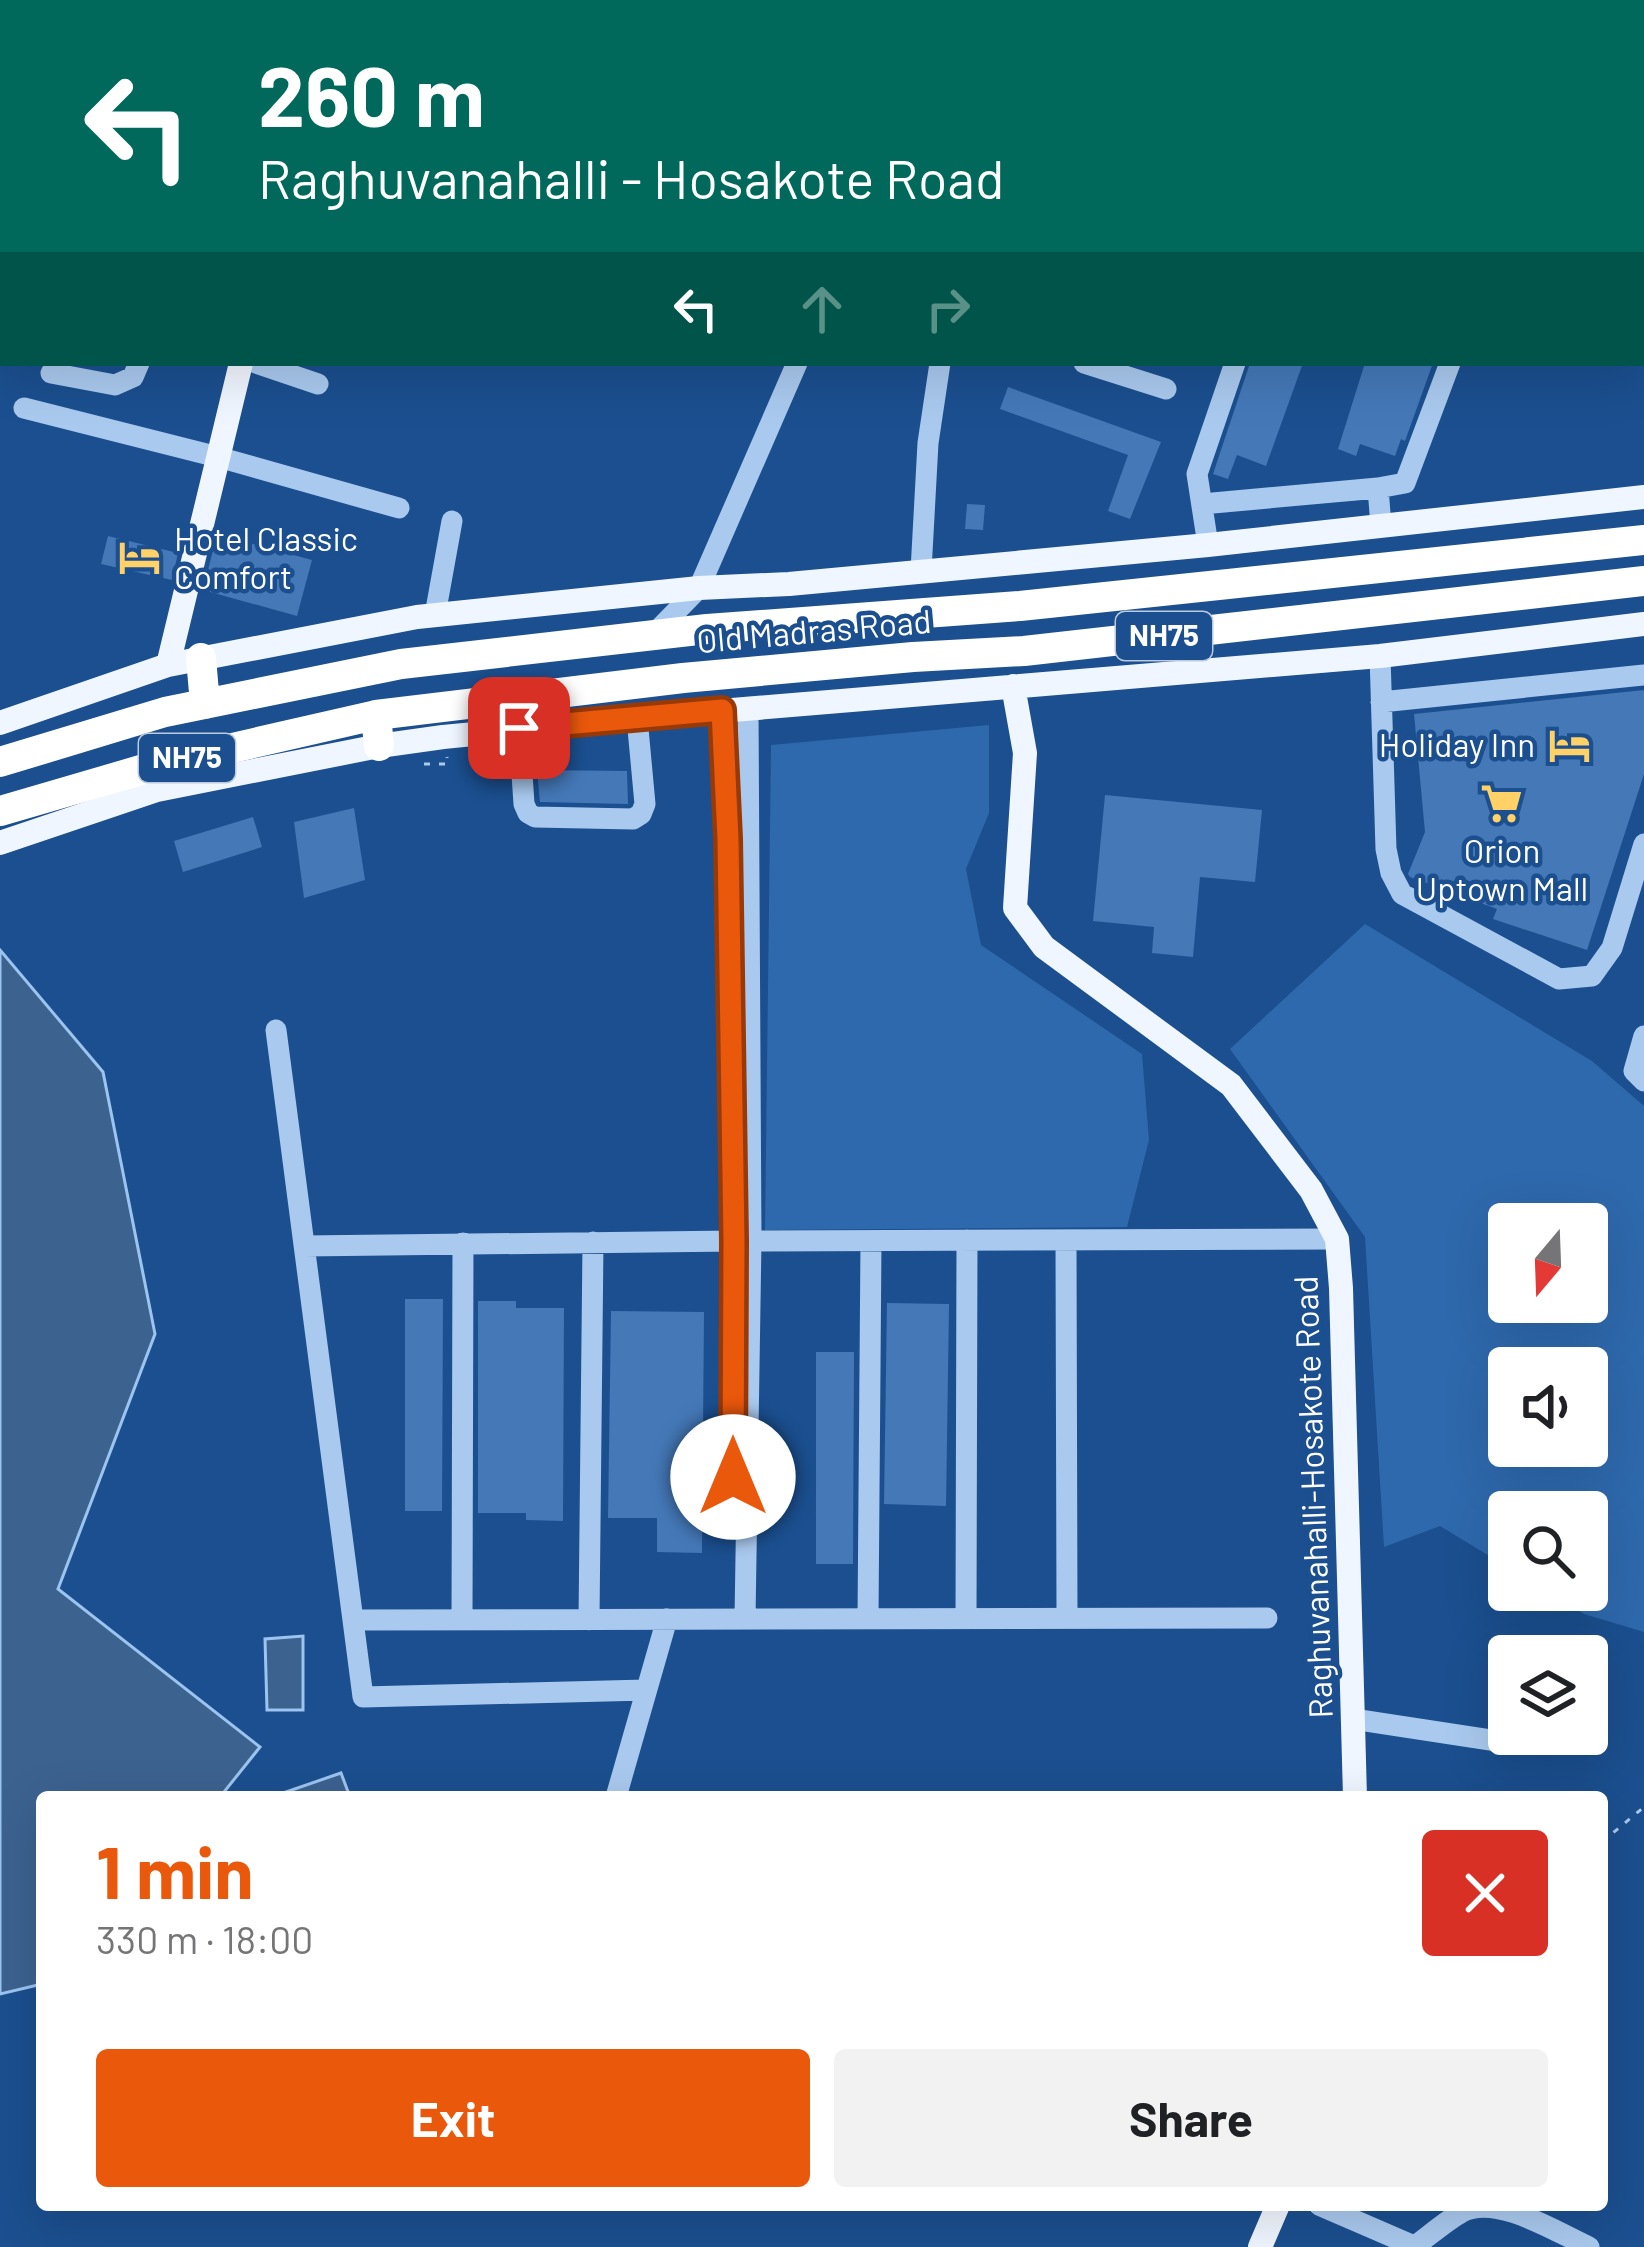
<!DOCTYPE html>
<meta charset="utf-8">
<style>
body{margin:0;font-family:Barlow,sans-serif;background:#f2f2f2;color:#202124;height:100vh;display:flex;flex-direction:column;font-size:45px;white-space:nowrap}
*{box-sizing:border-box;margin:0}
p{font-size:39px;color:#757577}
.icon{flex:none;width:66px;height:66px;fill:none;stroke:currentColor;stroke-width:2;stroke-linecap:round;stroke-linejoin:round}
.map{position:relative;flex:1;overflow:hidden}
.sheet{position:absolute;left:36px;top:1791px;width:1572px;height:420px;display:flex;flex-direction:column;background:#fff;border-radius:12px;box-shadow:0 12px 48px #0002}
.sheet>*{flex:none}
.top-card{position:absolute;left:0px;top:0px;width:1644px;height:366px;box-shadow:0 12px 48px #0002;background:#00695c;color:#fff;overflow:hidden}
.needle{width:78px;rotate:199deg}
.buttons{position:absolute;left:1488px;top:1203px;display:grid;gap:24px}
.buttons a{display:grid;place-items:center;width:120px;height:120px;border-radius:12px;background:#fff;box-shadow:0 12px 48px #0002;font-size:60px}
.pin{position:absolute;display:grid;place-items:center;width:102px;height:102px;color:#fff;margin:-51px;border-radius:24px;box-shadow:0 6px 18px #0006}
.me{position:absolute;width:132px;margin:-66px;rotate:0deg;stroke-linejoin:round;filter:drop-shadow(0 0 9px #0008)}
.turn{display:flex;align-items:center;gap:42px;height:252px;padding:0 60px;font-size:54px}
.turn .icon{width:156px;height:156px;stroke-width:2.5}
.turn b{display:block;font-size:84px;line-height:102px}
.lanes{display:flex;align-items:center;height:114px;padding:0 60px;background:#0003;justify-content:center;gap:60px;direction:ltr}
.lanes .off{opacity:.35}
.round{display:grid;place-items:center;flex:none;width:126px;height:126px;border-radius:12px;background:#f2f2f2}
.headline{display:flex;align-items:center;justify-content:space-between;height:204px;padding:0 60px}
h1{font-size:72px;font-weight:700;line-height:90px;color:#ea580c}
.action{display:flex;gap:24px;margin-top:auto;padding:24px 60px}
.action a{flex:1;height:138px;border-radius:12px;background:#ea580c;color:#fff;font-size:48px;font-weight:700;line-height:138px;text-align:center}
.action a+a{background:#f2f2f2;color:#202124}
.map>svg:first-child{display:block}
.green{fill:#2e69ad;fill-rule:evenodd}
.water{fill:#3c6290;stroke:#9cc4f0;stroke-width:3}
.building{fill:#4478b7}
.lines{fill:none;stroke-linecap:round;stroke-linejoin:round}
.path{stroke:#a9c9ee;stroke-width:3;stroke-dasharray:6 9;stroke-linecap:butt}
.minor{stroke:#a9c9ee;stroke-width:21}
.major{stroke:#f0f6ff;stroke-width:24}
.highway{stroke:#fff;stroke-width:30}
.route-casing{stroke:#983908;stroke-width:30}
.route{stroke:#ea580c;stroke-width:21}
.labels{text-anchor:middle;stroke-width:9;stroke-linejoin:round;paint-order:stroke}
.shield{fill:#1b4f8f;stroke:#bbcadd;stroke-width:3}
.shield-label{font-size:30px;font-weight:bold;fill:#fff}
.poi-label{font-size:33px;fill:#fff;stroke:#1b4f8f;text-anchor:start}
.street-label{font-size:33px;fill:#fff;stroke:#1b4f8f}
</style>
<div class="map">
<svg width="1644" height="2247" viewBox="0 0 1644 2247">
<rect width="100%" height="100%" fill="#1b4f8f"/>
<!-- green -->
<path class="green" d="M989,725V813L966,869L981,945L1142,1054L1149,1140L1127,1227L765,1230L771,745Z
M1365,924L1592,1061L1644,1106V1632L1584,1614L1545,1590H1587V1512H1509V1568L1440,1526L1384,1547L1365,1237L1230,1049ZM1509,1224H1587V1302H1509ZM1509,1368H1587V1446H1509Z"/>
<!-- water -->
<path class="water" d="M0,950L103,1072L155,1334L58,1589L260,1747L220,1797H42V1984L0,1994Z
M303,1636V1710H267L265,1639Z
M341,1773L350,1797H284L283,1793Z"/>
<!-- building -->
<path class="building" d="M1250,363H1303L1266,466L1237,455L1228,479L1213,474Z
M1365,363H1433L1405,441L1401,439L1395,456L1360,444L1356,456L1338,449Z
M1008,387L1161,442L1130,519L1108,511L1128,455L1000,409Z
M967,504L985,505L983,530L965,529Z
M217,534L312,560L297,616L203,590Z
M108,536L178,553L172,580L101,564Z
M1644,690V774L1587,950L1493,919L1497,909L1410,877L1408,874L1425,832L1414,714Z
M537,770L627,771L628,804L540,802Z
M1105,795L1262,810L1255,882L1200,877L1193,957L1152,953L1154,927L1093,921Z
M354,808L365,880L304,898L294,822Z
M253,817L262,847L183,872L174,841Z
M405,1299H443L442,1511H405Z
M478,1301H516V1308H564L563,1521L526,1520V1513H478Z
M887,1303L949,1304L946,1506L884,1504Z
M611,1311L704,1312L702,1553L657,1552V1518H608Z
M816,1352H854L853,1564H816Z"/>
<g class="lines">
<!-- path -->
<path class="path" d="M424,764H448L447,757
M1602,1842L1644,1807"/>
<!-- minor -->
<path class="minor" d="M224,0L231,3
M1207,0L1218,3
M438,3L439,0
M543,3V0
M1070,3L1071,0
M1395,3L1406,0
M1641,80L1644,73
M256,363L318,384
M1084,363L1166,389
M51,373L115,385L133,377L139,363
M24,408L218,457L399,508
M1202,504L1378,488
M1381,526L1378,488L1405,483L1450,363
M1208,545L1197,474L1235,363
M921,571L928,443L940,363
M435,615L452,521
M653,635L699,588L797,363
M1380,656L1386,849L1391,873L1402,894L1559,979L1592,976L1612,948L1644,844
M1381,702L1644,675
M723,710L728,839L734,1241L733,1439
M519,729L524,804L528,813L535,817L633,819L641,814L645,804L637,718
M276,1030L363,1697L646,1690
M1644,1036L1634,1071L1644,1081
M1066,1240L1067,1618
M304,1246L734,1241L1337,1239
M966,1618L967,1240
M745,1619L751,1241L748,708
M868,1619L871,1241
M353,1620L1267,1618
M462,1620L463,1243
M589,1620L593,1242
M1353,1719L1510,1743L1528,1741L1539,1734
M616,1797L667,1619
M1319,2205L1416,2247
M1415,2246C1430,2235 1446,2221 1462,2212C1497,2194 1556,2232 1589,2247"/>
<!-- major -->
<path class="major" d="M329,3V0
M168,665L241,363
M1013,686L1025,753L1015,908L1044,947L1231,1085L1311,1190L1337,1239L1341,1288L1355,1797
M0,723L168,665L417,617L699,588L789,584L1208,545L1644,497
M0,843L157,790L379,746L443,737L637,718L1380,656L1644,624
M1260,2247L1278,2205"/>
<!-- highway -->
<path class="highway" d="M201,658L205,704
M376,715L379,746
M0,762L165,712L401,664L707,629L1020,606L1644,540
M0,811L158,765L376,715L683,678L913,657L1024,651L1644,581"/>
</g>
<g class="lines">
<defs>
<path id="route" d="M519,728L722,710L728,839L734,1241L733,1477"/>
</defs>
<!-- route casing -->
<use href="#route" class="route-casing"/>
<!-- route -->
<use href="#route" class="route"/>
</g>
<!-- icons -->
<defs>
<symbol id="hotel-bare" viewBox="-9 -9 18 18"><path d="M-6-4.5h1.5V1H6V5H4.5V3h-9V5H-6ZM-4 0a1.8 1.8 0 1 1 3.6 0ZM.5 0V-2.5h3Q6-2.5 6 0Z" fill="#ffd166" stroke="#1b4f8f" stroke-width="2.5" paint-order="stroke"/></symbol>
<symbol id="supermarket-bare" viewBox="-9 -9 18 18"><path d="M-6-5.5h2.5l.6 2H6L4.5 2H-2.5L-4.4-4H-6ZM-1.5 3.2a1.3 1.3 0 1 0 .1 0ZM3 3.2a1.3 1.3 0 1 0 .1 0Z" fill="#ffd166" stroke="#1b4f8f" stroke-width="2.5" paint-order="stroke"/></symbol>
</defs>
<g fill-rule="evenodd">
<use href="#hotel-bare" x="110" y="528" width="59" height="59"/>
<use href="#hotel-bare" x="1540" y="716" width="59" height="59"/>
<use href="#supermarket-bare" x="1472" y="774" width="59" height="59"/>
</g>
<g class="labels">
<!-- shield labels -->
<g class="shield">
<rect x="1116" y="612" width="96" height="48" rx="9"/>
<rect x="139" y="734" width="96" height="48" rx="9"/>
</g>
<g class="shield-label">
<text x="1164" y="646">NH75</text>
<text x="187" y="768">NH75</text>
</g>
<!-- poi labels -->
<g class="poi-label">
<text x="174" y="551">Hotel Classic<tspan x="174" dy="38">Comfort</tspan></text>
<text x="1535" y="757" text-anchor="end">Holiday Inn</text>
<text x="1502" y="863" text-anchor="middle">Orion<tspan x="1502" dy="38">Uptown Mall</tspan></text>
</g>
<!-- street labels -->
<g class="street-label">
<text transform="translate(814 631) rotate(-5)" y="12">Old Madras Road</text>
<text transform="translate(1313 1497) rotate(-92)" y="12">Raghuvanahalli-Hosakote Road</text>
</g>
</g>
</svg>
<div class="buttons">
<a><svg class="needle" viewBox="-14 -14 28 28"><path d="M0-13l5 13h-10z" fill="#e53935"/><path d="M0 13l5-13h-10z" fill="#757577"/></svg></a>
<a><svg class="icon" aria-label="sound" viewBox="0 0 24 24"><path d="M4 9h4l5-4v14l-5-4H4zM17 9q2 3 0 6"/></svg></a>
<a><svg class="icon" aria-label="search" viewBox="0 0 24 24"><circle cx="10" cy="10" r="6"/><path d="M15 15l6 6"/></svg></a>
<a><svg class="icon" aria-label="layers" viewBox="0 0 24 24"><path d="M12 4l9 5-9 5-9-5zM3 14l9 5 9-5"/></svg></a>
</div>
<div class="pin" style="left:519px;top:728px;background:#d93025"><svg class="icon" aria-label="arrive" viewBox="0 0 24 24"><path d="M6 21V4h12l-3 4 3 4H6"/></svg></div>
<svg class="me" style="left:733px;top:1477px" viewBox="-20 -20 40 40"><circle r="19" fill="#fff"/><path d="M0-13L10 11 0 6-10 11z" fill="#ea580c"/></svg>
<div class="top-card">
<div class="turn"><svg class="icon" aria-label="left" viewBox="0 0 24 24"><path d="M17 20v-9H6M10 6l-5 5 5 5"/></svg><div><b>260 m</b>Raghuvanahalli - Hosakote Road</div></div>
<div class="lanes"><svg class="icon" aria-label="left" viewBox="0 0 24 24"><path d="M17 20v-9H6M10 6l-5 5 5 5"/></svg><svg class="icon off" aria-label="ahead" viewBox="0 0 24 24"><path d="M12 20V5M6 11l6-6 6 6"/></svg><svg class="icon off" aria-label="right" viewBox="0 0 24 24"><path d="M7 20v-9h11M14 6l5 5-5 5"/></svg></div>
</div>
<section class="sheet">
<div class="headline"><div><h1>1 min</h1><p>330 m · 18:00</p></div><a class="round" style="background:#d93025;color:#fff"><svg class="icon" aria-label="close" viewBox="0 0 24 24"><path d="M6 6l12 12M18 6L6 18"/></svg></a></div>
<div class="action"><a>Exit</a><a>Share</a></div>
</section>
</div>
